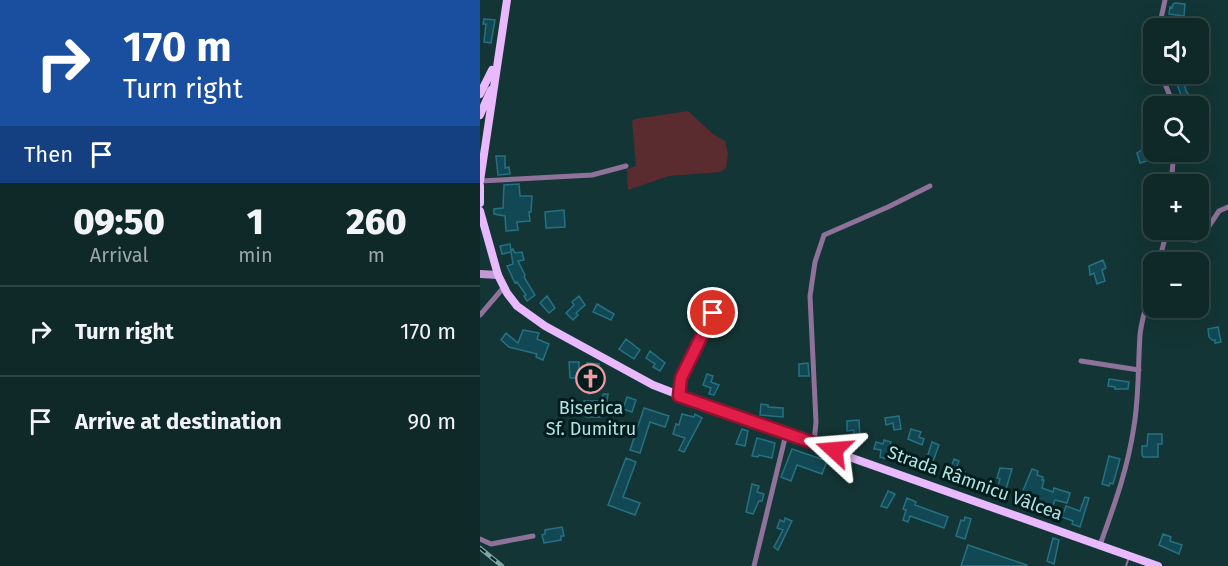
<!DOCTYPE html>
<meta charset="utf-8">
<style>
body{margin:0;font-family:"Fira Sans",sans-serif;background:#183030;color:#f1f3f6;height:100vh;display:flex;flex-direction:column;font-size:22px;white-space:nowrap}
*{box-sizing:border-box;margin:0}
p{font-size:20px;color:#9ba6a8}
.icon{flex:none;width:33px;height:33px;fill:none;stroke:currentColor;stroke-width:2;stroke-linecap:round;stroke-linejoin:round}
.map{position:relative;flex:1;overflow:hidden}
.panel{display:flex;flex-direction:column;background:#0f2828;width:480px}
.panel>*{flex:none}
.top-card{background:#1a4fa0;color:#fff;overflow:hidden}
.controls{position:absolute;left:663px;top:18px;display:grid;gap:12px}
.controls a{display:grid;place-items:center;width:66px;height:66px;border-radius:12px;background:#0f2828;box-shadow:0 6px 24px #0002,0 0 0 2px #2f4445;font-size:30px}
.pin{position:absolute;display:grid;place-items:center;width:51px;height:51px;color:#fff;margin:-26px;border:3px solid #fff;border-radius:50%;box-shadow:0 2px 6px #0007}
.me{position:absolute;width:66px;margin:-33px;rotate:289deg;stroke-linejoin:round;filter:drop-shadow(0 0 4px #0008)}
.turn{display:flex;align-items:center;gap:21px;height:126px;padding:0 24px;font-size:27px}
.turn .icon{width:78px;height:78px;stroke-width:2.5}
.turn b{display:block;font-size:42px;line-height:51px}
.then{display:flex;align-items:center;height:57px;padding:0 24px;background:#0003;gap:12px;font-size:22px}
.eta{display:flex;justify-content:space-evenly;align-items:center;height:102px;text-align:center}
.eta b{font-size:36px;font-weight:800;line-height:42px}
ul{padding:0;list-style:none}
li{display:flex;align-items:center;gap:18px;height:90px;padding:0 24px;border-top:2px solid #2f4445}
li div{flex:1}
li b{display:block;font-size:22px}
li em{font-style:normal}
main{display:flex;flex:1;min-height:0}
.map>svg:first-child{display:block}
.green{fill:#5a2b2f}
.building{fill:#124854;stroke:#257182;stroke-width:1.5}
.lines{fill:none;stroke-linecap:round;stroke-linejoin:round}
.service{stroke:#8e729a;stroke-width:2}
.minor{stroke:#8e729a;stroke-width:5}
.secondary{stroke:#c497d8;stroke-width:8}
.primary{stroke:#e8b9fc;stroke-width:8}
.rail-casing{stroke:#7ca6a6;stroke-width:4.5}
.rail{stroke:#001c1d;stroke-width:2;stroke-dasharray:7;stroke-linecap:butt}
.route-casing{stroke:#92132f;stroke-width:15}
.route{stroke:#e11d48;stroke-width:10}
.labels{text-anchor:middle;stroke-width:6;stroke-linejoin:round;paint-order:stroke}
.poi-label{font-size:18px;fill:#b3e2e1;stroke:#001c1d}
.street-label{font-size:18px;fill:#b3e2e1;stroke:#001c1d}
</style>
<main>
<section class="panel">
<div class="top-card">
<div class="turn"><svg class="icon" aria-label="right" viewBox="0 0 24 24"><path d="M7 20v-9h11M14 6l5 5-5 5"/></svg><div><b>170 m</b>Turn right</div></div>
<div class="then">Then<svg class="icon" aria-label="arrive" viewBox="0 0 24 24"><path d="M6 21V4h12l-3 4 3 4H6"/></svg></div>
</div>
<div class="eta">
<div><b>09:50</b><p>Arrival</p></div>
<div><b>1</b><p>min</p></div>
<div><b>260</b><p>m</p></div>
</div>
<ul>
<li><svg class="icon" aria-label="right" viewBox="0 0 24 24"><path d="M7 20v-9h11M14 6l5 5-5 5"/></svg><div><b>Turn right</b></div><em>170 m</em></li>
<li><svg class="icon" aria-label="arrive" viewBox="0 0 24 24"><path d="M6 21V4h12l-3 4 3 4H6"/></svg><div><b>Arrive at destination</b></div><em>90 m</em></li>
</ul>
</section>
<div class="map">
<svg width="748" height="566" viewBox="0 0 748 566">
<rect width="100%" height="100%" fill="#143535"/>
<!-- green -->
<path class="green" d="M208,111L233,134L245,141L248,154L246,168L240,172L189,176L148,190L147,169L156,166L152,121L155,119Z"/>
<!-- building -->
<path class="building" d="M695,3L705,4L704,16L689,14L690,7L692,8L693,4Z
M4,19L15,20L11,43L4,42L6,24H3Z
M693,74H702L706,91L712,99L704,103Z
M666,147L673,159L660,163L657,153Z
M16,156H25V168L29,167L30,174L18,175Z
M39,184L40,196H52L51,212H49L50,221L37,222L38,230L26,231L25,216L14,214V209L23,208L24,185Z
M84,210L85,227L66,228L65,212Z
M30,244L31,250L33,249L35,253L42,252L44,260L38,261L45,275L44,277L55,295L47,301L44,296L46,295L37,282L35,283L27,266L33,264L31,252L22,254L20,246Z
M623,260L626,268L622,270L625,281L617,284L614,273L610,275L609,266Z
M67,296L75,308L69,313L60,303Z
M99,296L105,305L96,313L98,315L93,320L86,313L94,305L92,302Z
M117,304L134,314L131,320L113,312Z
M738,327L741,342L735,343V340H732L729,337L728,329Z
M43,330L59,333L57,339L69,344L63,360L56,357L57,354L29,347L21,340L26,333L38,343Z
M146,339L160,350L154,359L139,349Z
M170,351L185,363L180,371L173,367L175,364L166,358Z
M89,362H99V378H90Z
M107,363L119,364L116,383L119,386L109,394L103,386Z
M328,363L329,376H319V364Z
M227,374L233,376L231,382L239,385L234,395L229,394L231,388L223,385Z
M629,379L649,382L648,389H635V387L628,386Z
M123,394H128L126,409H120V417H106L104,401H122Z
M147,397L156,400L152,412L143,409Z
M281,404L288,405V407L303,408V417L280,415Z
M164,408L189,416L185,427L170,422L160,453L150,450Z
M202,414L214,417L215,414L222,418L204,452L199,450L205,438L193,434L196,424L199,425Z
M419,416L421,429L414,430L413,423L406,425L405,418Z
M379,420L380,438H374V430L367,431V421Z
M262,429L268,431L265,446L256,444Z
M431,429L441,432L439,437L444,439L442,445L428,439Z
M668,434H682V444H678V457H663L662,454V446H667Z
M277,438L295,443L292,458L279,455L278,457L272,456Z
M404,440L411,442L407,459L400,457L401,450L394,449L396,442L403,444Z
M452,442L459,445L449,472L443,470Z
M312,449L347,461L342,474L317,465L311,481L301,477Z
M629,456L640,459L633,484L630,483L629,486L622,484Z
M146,458L156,462L143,497L160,503L155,515L128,505Z
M474,459L479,461L476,469L485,472L480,485L468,480L462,475L465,466L471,468Z
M520,468L532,469L526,489L518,486L520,479L517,478Z
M552,469L558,471L557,475L563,477L562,480H564L562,488L573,492L574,488L590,493L587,503L575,500L570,514L539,500Z
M272,484L279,486L277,492L284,494L282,501H279L273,514L266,512Z
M408,491L415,494L407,508L401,506Z
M605,497L609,498L600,527L592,524L593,521L582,517L586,506L600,511Z
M427,498L436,502L435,505L468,517L464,528L430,516L428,522L423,520L426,510L423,509Z
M485,517L491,519L485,539L476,536L481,520L484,521Z
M305,518L312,521L298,550L294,547L303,530L297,528L300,520L304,522Z
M82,527L84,536H81V540L64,543L62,535L65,534V530Z
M683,534L691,537L690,541L702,545L699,554L679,545Z
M573,538L579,540L574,564L567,561Z
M488,545L547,565L546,566H481Z"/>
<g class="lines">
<!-- service -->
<path class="service" d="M646,566L649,557"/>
<!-- minor -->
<path class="minor" d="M679,28L685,0
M681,74L694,106
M0,181L112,175L146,166
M691,184L694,152
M687,238L716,240L721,238L739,211L748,207
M679,262L687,230
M0,315L24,287
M601,361L659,370
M199,396L201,378L233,313
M334,443L336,422L330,296L335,262L344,235L408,207L450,186
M0,539L11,544L53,536
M620,545C634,506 648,468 654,426C659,396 658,365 660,335C662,316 668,299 674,281
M274,566L306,434"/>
<!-- secondary -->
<path class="secondary" d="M0,274L18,275"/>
<!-- primary -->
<path class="primary" d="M0,94L12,70
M0,115L11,90
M0,181L27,0
M0,186V203
M0,211L18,275L27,293L37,306L65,326L173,385L256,417L678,566"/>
<defs>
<path id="rail" d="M0,548L22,566"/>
</defs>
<!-- rail casing -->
<use href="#rail" class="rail-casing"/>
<!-- rail -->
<use href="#rail" class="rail"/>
</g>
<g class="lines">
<defs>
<path id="route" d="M233,313L201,378L199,396L354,450"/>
</defs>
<!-- route casing -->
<use href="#route" class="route-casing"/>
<!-- route -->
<use href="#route" class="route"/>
</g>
<!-- icons -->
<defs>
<symbol id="church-ring" viewBox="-11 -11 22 22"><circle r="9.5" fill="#001c1d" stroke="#f49aa1" stroke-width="1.5"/><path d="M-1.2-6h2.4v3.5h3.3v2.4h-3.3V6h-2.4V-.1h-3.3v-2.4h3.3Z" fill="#f49aa1"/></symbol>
</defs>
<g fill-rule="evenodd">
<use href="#church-ring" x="94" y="362" width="33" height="33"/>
</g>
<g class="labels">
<!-- poi labels -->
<g class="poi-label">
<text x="111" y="414">Biserica<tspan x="111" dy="21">Sf. Dumitru</tspan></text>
</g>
<!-- street labels -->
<g class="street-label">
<text transform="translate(495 483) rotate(20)" y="6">Strada Râmnicu Vâlcea</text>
</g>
</g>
</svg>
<div class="controls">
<a><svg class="icon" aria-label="sound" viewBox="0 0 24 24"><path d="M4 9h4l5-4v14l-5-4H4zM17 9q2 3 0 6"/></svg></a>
<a><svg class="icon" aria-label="search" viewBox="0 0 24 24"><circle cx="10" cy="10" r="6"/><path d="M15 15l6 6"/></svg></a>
<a>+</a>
<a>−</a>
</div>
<div class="pin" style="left:233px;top:313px;background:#d93025"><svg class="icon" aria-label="arrive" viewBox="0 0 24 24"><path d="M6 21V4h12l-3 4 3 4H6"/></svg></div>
<svg class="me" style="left:354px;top:450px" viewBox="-20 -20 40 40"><path d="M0-17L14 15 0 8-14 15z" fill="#e11d48" stroke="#fff" stroke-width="4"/></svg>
</div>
</main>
